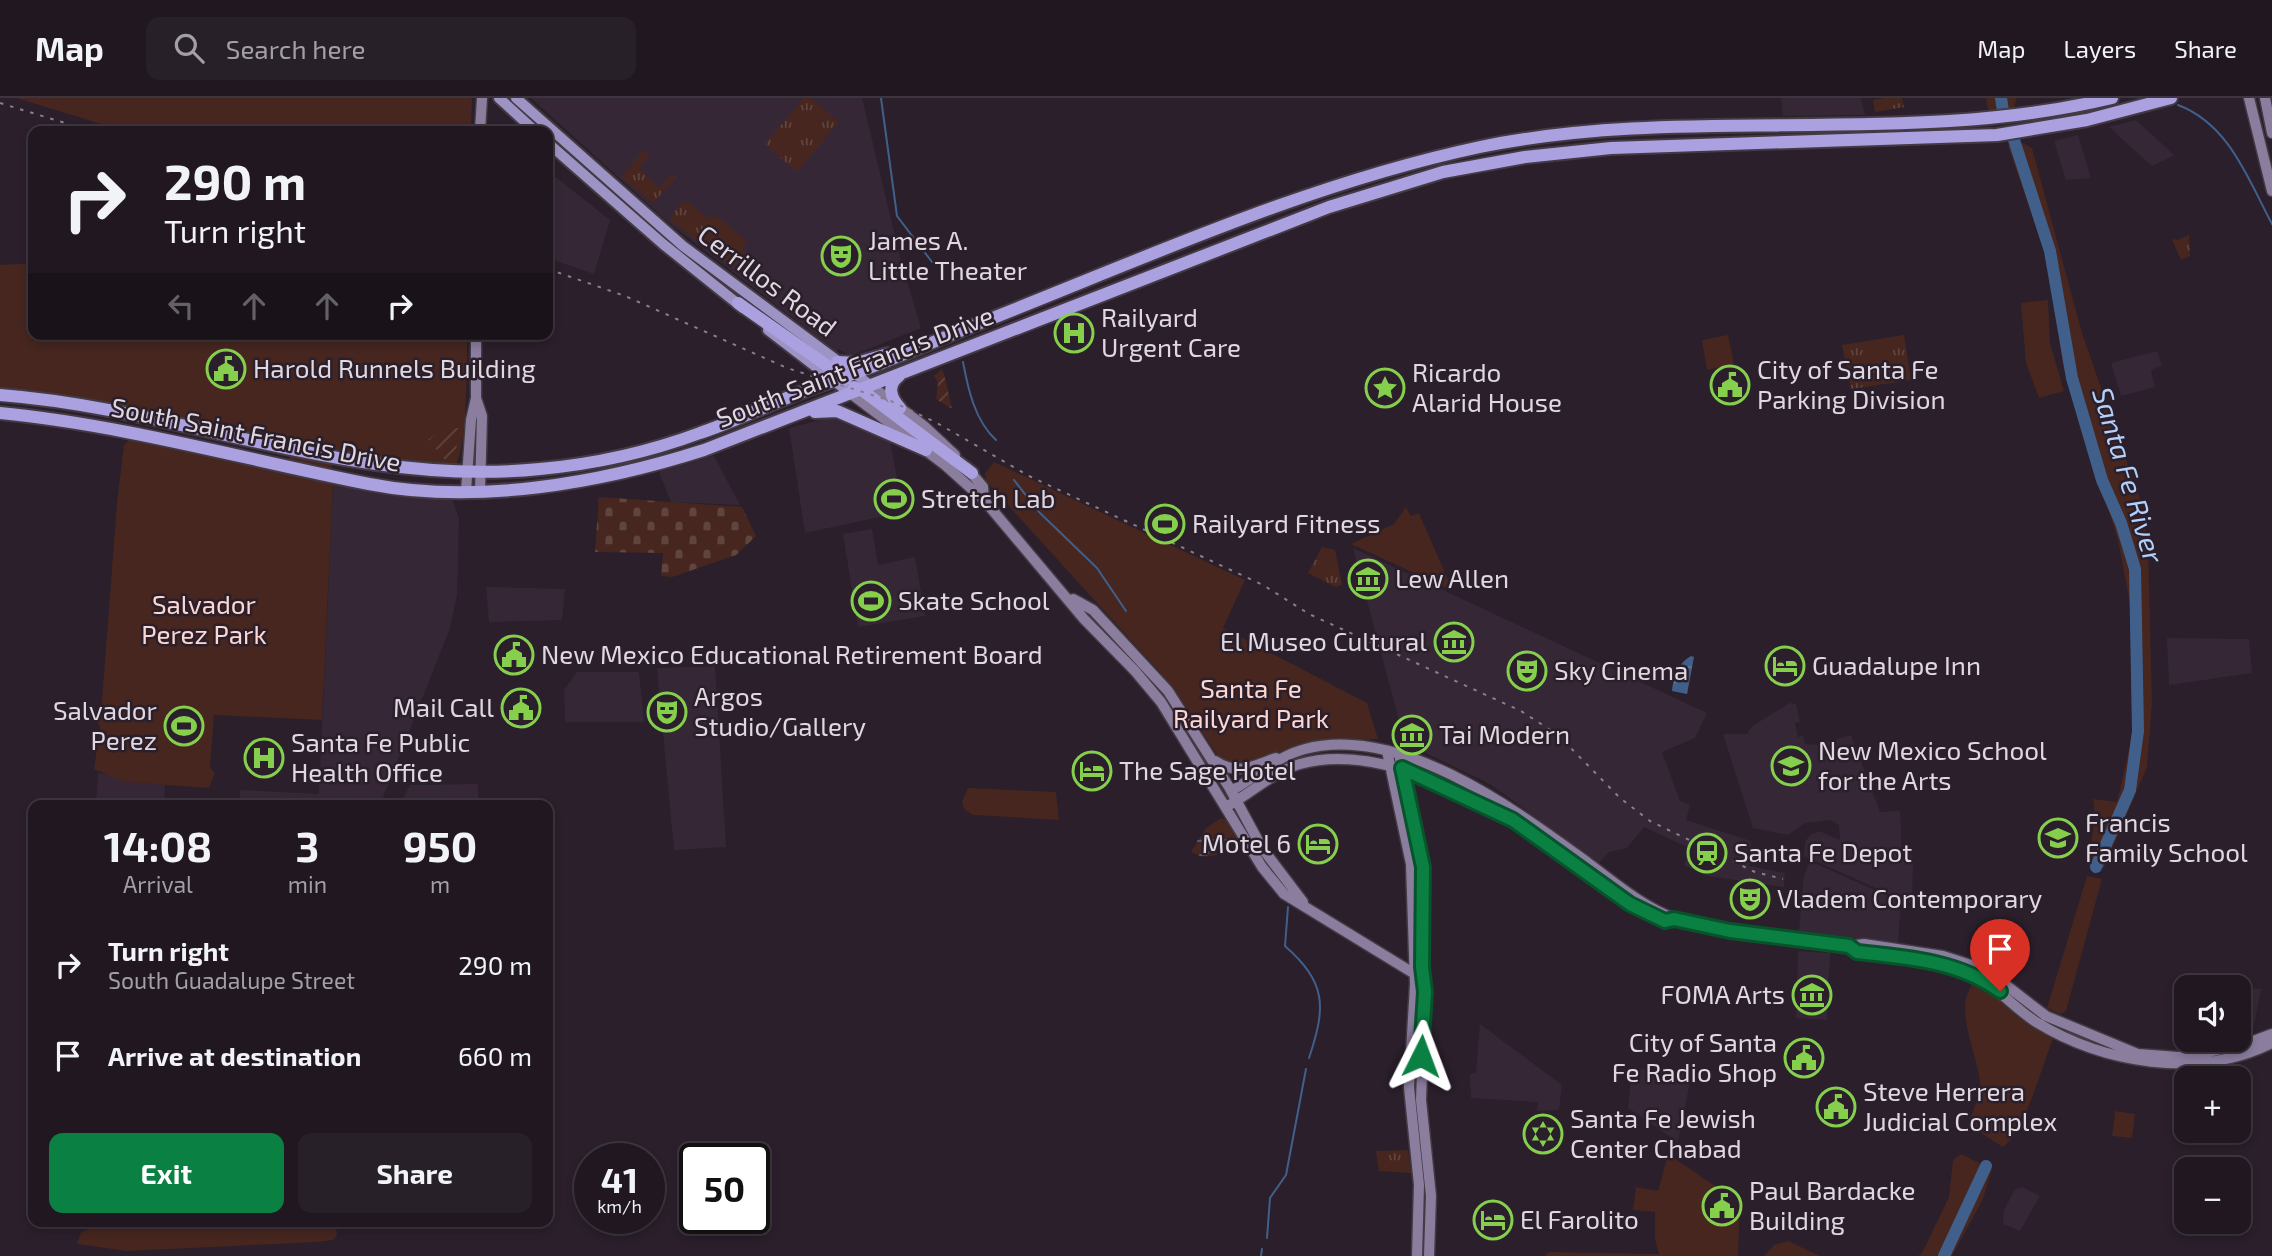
<!DOCTYPE html>
<meta charset="utf-8">
<style>
body{margin:0;font-family:"Exo 2",sans-serif;background:#282029;color:#f1f3f6;height:100vh;display:flex;flex-direction:column;font-size:26px;white-space:nowrap}
*{box-sizing:border-box;margin:0}
p{font-size:23px;color:#a29fa5}
.icon{flex:none;width:38px;height:38px;fill:none;stroke:currentColor;stroke-width:2;stroke-linecap:round;stroke-linejoin:round}
.map{position:relative;flex:1;overflow:hidden}
.drawer{position:absolute;left:28px;top:702px;width:525px;height:427px;display:flex;flex-direction:column;background:#201720;border-radius:14px;box-shadow:0 4px 10px #0003,0 0 0 2px #3d363e}
.drawer>*{flex:none}
.top-card{position:absolute;left:28px;top:28px;width:525px;height:214px;border-radius:14px;box-shadow:0 4px 10px #0003,0 0 0 2px #3d363e;background:#201720;color:#f1f3f6;overflow:hidden}
.tools{position:absolute;left:2174px;top:877px;display:grid;gap:14px}
.tools a{display:grid;place-items:center;width:77px;height:77px;border-radius:14px;background:#201720;box-shadow:0 4px 10px #0003,0 0 0 2px #3d363e;font-size:35px}
.speed{position:absolute;left:574px;top:1045px;display:flex;gap:14px;font-size:35px;font-weight:700;text-align:center}
.speed>*{display:grid;place-content:center;width:91px;height:91px;border-radius:50%;background:#201720;box-shadow:0 4px 10px #0003,0 0 0 2px #3d363e;line-height:1}
.speed small{font-size:18px;font-weight:400}
.speed .limit{border:4px solid #111;border-radius:10px;background:#fff;color:#111}
.pin{position:absolute;display:grid;place-items:center;width:60px;height:60px;color:#fff;margin:-72px -30px;border-radius:50% 50% 50% 0;rotate:-45deg;box-shadow:0 0 7px #0007}
.pin .icon{rotate:45deg}
.me{position:absolute;width:77px;margin:-38px;rotate:3deg;stroke-linejoin:round;filter:drop-shadow(0 0 5px #0008)}
.turn{display:flex;align-items:center;gap:24px;height:147px;padding:0 21px;font-size:32px}
.turn .icon{width:91px;height:91px;stroke-width:2.5}
.turn b{display:block;font-size:49px;line-height:60px}
.lanes{display:flex;align-items:center;height:66px;padding:0 21px;background:#0003;justify-content:center;gap:35px;direction:ltr}
.lanes .off{opacity:.35}
.eta{display:flex;justify-content:space-evenly;align-items:center;height:119px;text-align:center}
.eta b{font-size:42px;font-weight:700;line-height:49px}
.primary-button{display:flex;gap:14px;margin-top:auto;padding:14px 21px}
.primary-button a{flex:1;height:80px;border-radius:14px;background:#0b8043;color:#fff;font-size:28px;font-weight:700;line-height:80px;text-align:center}
.primary-button a+a{background:#282029;color:#f1f3f6}
ul{padding:0;list-style:none}
li{display:flex;align-items:center;gap:21px;height:91px;padding:0 21px}
li div{flex:1}
li b{display:block;font-size:26px}
li em{font-style:normal}
header{display:flex;align-items:center;gap:42px;box-sizing:border-box;height:98px;padding:0 35px;background:#201720;border-bottom:2px solid #3d363e}
header strong{font-size:33px}
nav{display:flex;gap:38px;margin-inline-start:auto;font-size:24px}
.search{width:490px;height:63px;background:#282029;display:flex;align-items:center;gap:18px;box-sizing:border-box;padding:0 24px;border-radius:14px;color:#a29fa5;font-size:26px}
.map>svg:first-child{display:block}
.built{fill:#362737}
.grass{fill:url(#grass-tufts)}
.cemetery{fill:url(#cemetery-stones)}
.park{fill:#46261f}
.garden{fill:url(#garden-furrows)}
.water{fill:url(#water-ripples)}
.lines{fill:none;stroke-linecap:round;stroke-linejoin:round}
.stream{stroke:#40608b;stroke-width:2}
.river{stroke:#40608b;stroke-width:12}
.secondary-casing{stroke:#433b44;stroke-width:13}
.primary-casing{stroke:#433b44;stroke-width:14}
.trunk-casing{stroke:#433b44;stroke-width:16}
.secondary{stroke:#8a7d9e;stroke-width:10}
.primary{stroke:#9e93c5;stroke-width:10}
.trunk{stroke:#aca1e0;stroke-width:12}
.rail{stroke:#887f89;stroke-width:2;stroke-dasharray:3.5 7;stroke-linecap:butt}
.route-casing{stroke:#07532c;stroke-width:18}
.route{stroke:#0b8043;stroke-width:12}
.labels{text-anchor:middle;stroke-width:5;stroke-linejoin:round;paint-order:stroke}
.poi-label{font-size:26px;fill:#dfd8e0;stroke:#2a1f2b;text-anchor:start}
.street-label{font-size:26px;fill:#dfd8e0;stroke:#2a1f2b}
.park-label{font-size:26px;fill:#fdd7cf;stroke:#2a1f2b}
.water-label{font-size:28px;font-style:italic;fill:#b2d0f9;stroke:#2a1f2b}
</style>
<header>
<strong>Map</strong>
<div class="search"><svg class="icon" aria-label="search" viewBox="0 0 24 24"><circle cx="10" cy="10" r="6"/><path d="M15 15l6 6"/></svg>Search here</div>
<nav><a>Map</a><a>Layers</a><a>Share</a></nav>
</header>
<div class="map">
<svg width="2272" height="1158" viewBox="0 0 2272 1158">
<defs>
<pattern id="grass-tufts" width="24" height="20" patternUnits="userSpaceOnUse" patternTransform="scale(1.75)"><rect width="24" height="20" fill="#46261f"/><path d="M3 7l-1-3M5 7V3M7 7l1-3M15 17l-1-3M17 17v-4M19 17l1-3" fill="none" stroke="#60453f"/></pattern>
<pattern id="cemetery-stones" width="16" height="16" patternUnits="userSpaceOnUse" patternTransform="scale(1.75)"><rect width="16" height="16" fill="#46261f"/><path d="M2 7V4a2 2 0 0 1 4 0v3zM10 15v-3a2 2 0 0 1 4 0v3z" fill="#60453f"/></pattern>
<pattern id="garden-furrows" width="10" height="10" patternUnits="userSpaceOnUse" patternTransform="scale(1.75)"><rect width="10" height="10" fill="#46261f"/><path d="M-1 1l2-2M0 10L10 0M9 11l2-2" fill="none" stroke="#60453f"/></pattern>
<pattern id="water-ripples" width="26" height="14" patternUnits="userSpaceOnUse" patternTransform="scale(1.75)"><rect width="26" height="14" fill="#40608b"/><path d="M2 4q2-2 4 0t4 0M15 11q2-2 4 0t4 0" fill="none" stroke="#5b769b"/></pattern>
</defs>
<rect width="100%" height="100%" fill="#2a1f2b"/>
<!-- built -->
<path class="built" d="M531,0H862L901,163L921,230L851,258L838,251L836,253L669,125Z
M1781,0H1861L1865,17L1783,18Z
M2136,22L2173,56V58L2152,68L2109,29Z
M2078,37L2091,80L2066,82L2054,43Z
M548,73L610,122L594,176L548,160Z
M2157,253L2162,267L2151,272L2155,289L2121,298L2111,265Z
M832,319L890,342L903,414L805,435L789,330Z
M714,358L740,407L671,404L659,374Z
M333,386L452,401L459,420L457,497L450,530L380,707H240V692L319,696Z
M872,431L878,467L915,459L925,518L858,529L843,436Z
M1353,450L1707,615L1695,640L1662,654L1680,703L1690,707L1686,722L1751,743L1749,768L1785,775L1784,789L1708,778L1684,767L1691,751L1644,729L1627,750L1609,754L1599,765L1490,686L1405,645Z
M486,489L565,491L562,522L489,524Z
M2167,540L2249,541L2252,575L2169,587Z
M715,568L726,749L674,752L657,570Z
M577,574H639L644,624H565L564,592Z
M1790,605L1796,606L1800,624L1795,625L1798,639L1803,638L1805,646L1818,647L1851,637L1880,714L1900,713L1902,757H1913L1912,806L1804,758L1805,744L1810,737L1819,733L1840,742L1839,727L1831,722L1805,725L1788,737L1753,730L1723,636H1747L1752,628Z
M98,675L113,677L125,684L165,686L164,707H96Z
M478,686V707H400L410,687Z
M1810,763L1901,804L1898,845L1799,833L1804,777Z
M1798,853L1830,855L1827,922L1796,920Z
M2238,890L2261,891L2252,937L2238,941Z
M1480,926L1562,987L1559,1012L1537,1013L1538,1004L1471,1000L1470,976L1476,975Z
M1632,971L1692,974L1678,1044L1628,1010Z
M2022,1089L2040,1098L2020,1133L2003,1126L2004,1112L2015,1091Z"/>
<!-- grass -->
<path class="grass" d="M804,0H811L839,24L797,74L765,46Z
M1885,0H1902L1904,9L1875,14L1873,2Z
M643,53L650,57L639,71L659,90L673,75L676,80L653,105L621,79Z
M687,103L708,120H719L747,143L742,150L746,153L733,170L670,122L679,107Z
M2189,137L2190,158L2181,162L2172,141L2178,142Z
M1904,237L1911,282L1851,291L1842,247Z
M1322,449L1335,452L1342,487L1336,489L1308,475Z
M1408,1052L1411,1075L1379,1073L1376,1053Z"/>
<!-- cemetery -->
<path class="cemetery" d="M599,399L742,409L756,438L736,457L672,479L661,478L663,455L595,454Z"/>
<!-- park -->
<path class="park" d="M16,0H472L471,33H142V29L108,28Z
M1986,0H2017L2013,13L1995,15L1988,11Z
M2023,45L2032,50L2082,235L2140,401L2148,445L2152,605L2147,669L2104,770L2088,767L2095,718L2093,701L2117,704L2132,639L2131,511L2118,442L2063,268L2050,169L2008,48Z
M33,165V236H467C467,260 468,352 455,368L331,357L333,386L322,622L214,617L210,670L215,675L209,690L125,684L94,671L100,630L98,625L101,616L117,405L124,347L130,341L289,372V348L133,309L0,294V167Z
M2048,202L2050,245L2064,293L2039,300L2026,265L2021,205Z
M1728,237L1734,266L1707,272L1702,242Z
M994,364L1245,482L1223,530L1367,605L1378,641L1313,643L1244,666L1232,667L1218,658L1182,603L1158,572L986,383L985,375Z
M1406,409L1411,418L1419,415L1453,493L1351,446L1394,426Z
M968,690L1056,694L1059,722L973,717L964,711L962,704Z
M1221,720L1228,722L1250,760L1242,756L1240,746L1234,748L1231,743L1217,748V757L1202,759L1191,754L1206,730Z
M2087,778L2102,781L2066,913L2060,916L2047,910Z
M1975,883L1982,884L2025,923L2053,941C2042,968 2025,1033 2003,1049L1968,1027C1972,1014 1980,1000 1980,985C1978,955 1951,909 1975,883Z
M2115,1013L2135,1016L2132,1040L2112,1038Z
M1668,1056L1740,1105L1738,1158H1545L1549,1154L1659,1156L1655,1141V1114L1633,1112L1636,1089L1658,1093Z
M1961,1056L1992,1071L1983,1101L1952,1158H1918L1922,1155L1949,1099L1953,1062Z
M113,1124H319L336,1127L337,1137L333,1142L317,1144L127,1153L77,1146L81,1134Z
M1788,1143L1820,1158H1764L1774,1147Z"/>
<!-- garden -->
<path class="garden" d="M942,271C947,284 949,299 952,311L936,301L938,285L934,278Z
M453,330H458L456,356L445,362L428,342L437,335L441,340Z"/>
<!-- water -->
<path class="water" d="M1691,558L1694,559L1687,596L1672,593C1673,579 1679,564 1691,558Z"/>
<g class="lines">
<!-- stream -->
<path class="stream" d="M881,0L897,118L932,164
M2178,7C2229,26 2248,81 2272,126
M963,264C968,291 975,323 996,342
M1014,382L1039,414L1097,470L1126,513
M1213,742H1229
M1198,743L1211,742
M1200,757H1206L1214,748
M1288,809L1285,848C1327,885 1326,909 1309,960
M1267,1140L1270,1100L1286,1077L1306,971
M1261,1158L1262,1151"/>
<!-- river -->
<path class="river" d="M2001,0L2003,13
M2014,42L2050,153L2072,280L2102,382L2121,425L2135,471L2138,633L2130,692L2096,769
M1944,1158L1986,1068"/>
<defs>
<path id="secondary" d="M2249,0L2272,93
M2265,0L2272,35
M480,33L482,0
M870,287L924,328L955,357
M850,295L945,367L984,402L1084,521L1135,573L1161,604L1262,769L1284,796L1423,881
M476,300L482,318L480,393
M967,370L983,389L984,402
M466,393L471,322L476,300V236
M1073,501L1093,512L1168,593L1229,689L1262,750L1303,804
M1387,653L1411,766L1415,886L1409,989L1419,1087L1417,1158
M1399,656L1423,770L1422,869L1425,894L1421,1002L1431,1098L1429,1158
M1215,663C1238,678 1253,668 1276,660
M1231,693C1255,680 1277,658 1305,651C1400,626 1514,711 1587,764C1615,785 1643,809 1676,821C1721,838 1799,842 1849,848L1864,846L1943,858L1974,868L1998,881L2046,918L2138,956L2178,959L2200,956L2248,945L2272,936
M1226,709C1250,696 1273,674 1300,666C1380,643 1496,705 1559,753C1593,778 1626,807 1665,823L1674,821
M1849,848L1857,854C1894,858 1937,861 1972,877C1997,888 2013,909 2036,924C2103,965 2199,982 2272,945"/>
<path id="primary" d="M499,0L535,33
M516,0L683,148L870,287
M548,45L663,146L743,210
M768,232L850,295"/>
<path id="trunk" d="M738,205L846,281
M837,264L857,265L888,256
M899,278C887,287 890,299 900,310
M854,289L863,293L972,375
M0,297C182,311 355,390 540,371C595,366 649,354 700,335C745,320 787,297 833,283C882,267 927,246 975,227C1141,162 1306,86 1480,49C1689,6 1905,50 2112,0
M815,314L837,313L926,352
M0,315C124,327 247,362 369,386C477,407 601,385 704,352L1329,109L1443,74L1525,59L1611,50L1997,37L2087,22L2171,0"/>
</defs>
<!-- secondary casing -->
<use href="#secondary" class="secondary-casing"/>
<!-- primary casing -->
<use href="#primary" class="primary-casing"/>
<!-- trunk casing -->
<use href="#trunk" class="trunk-casing"/>
<!-- secondary -->
<use href="#secondary" class="secondary"/>
<!-- primary -->
<use href="#primary" class="primary"/>
<!-- trunk -->
<use href="#trunk" class="trunk"/>
<!-- rail -->
<path class="rail" d="M0,5L91,33
M548,171L625,198L787,270L891,303L937,325L1029,378L1263,487L1309,516L1521,613L1558,637L1620,700L1650,723L1755,774L1783,781"/>
</g>
<g class="lines">
<defs>
<path id="route" d="M1421,958L1425,894L1422,869L1423,769L1402,670L1513,722L1630,806L1665,823L1674,821L1730,833L1849,848L1857,854C1906,859 1959,863 2000,893"/>
</defs>
<!-- route casing -->
<use href="#route" class="route-casing"/>
<!-- route -->
<use href="#route" class="route"/>
</g>
<!-- icons -->
<defs>
<symbol id="theatre-ring" viewBox="-11 -11 22 22"><circle r="9.5" fill="#2a1f2b" stroke="#85cf4d" stroke-width="1.5"/><path d="M-5-5.5Q0-4 5-5.5V0Q5 5 0 6Q-5 5-5 0ZM-3.3-2.5H-1v1.5H-3.3ZM1-2.5H3.3v1.5H1ZM-2.8 1Q0 5.5 2.8 1Z" fill="#85cf4d"/></symbol>
<symbol id="hospital-ring" viewBox="-11 -11 22 22"><circle r="9.5" fill="#2a1f2b" stroke="#85cf4d" stroke-width="1.5"/><path d="M-5-5h3v3.5h4V-5h3V5h-3V1.5h-4V5h-3Z" fill="#85cf4d"/></symbol>
<symbol id="civic-ring" viewBox="-11 -11 22 22"><circle r="9.5" fill="#2a1f2b" stroke="#85cf4d" stroke-width="1.5"/><path d="M-.6-6.5H3V-4.5H.6V-3L4-1V1h2V6H-6V1h2V-1L-.6-3ZM-1.2 2.5V6h2.4V2.5Z" fill="#85cf4d"/></symbol>
<symbol id="sight-ring" viewBox="-11 -11 22 22"><circle r="9.5" fill="#2a1f2b" stroke="#85cf4d" stroke-width="1.5"/><path d="M0-6L1.8-2.2L6-1.7L2.9 1.2L3.7 5.4L0 3.3L-3.7 5.4L-2.9 1.2L-6-1.7L-1.8-2.2Z" fill="#85cf4d"/></symbol>
<symbol id="stadium-ring" viewBox="-11 -11 22 22"><circle r="9.5" fill="#2a1f2b" stroke="#85cf4d" stroke-width="1.5"/><path d="M0-5a6.5 5 0 1 0 0 10a6.5 5 0 1 0 0-10ZM-3.5-1.8h7v3.6h-7Z" fill="#85cf4d"/></symbol>
<symbol id="museum-ring" viewBox="-11 -11 22 22"><circle r="9.5" fill="#2a1f2b" stroke="#85cf4d" stroke-width="1.5"/><path d="M0-6L6-3V-2H-6V-3ZM-5-1h2V3h-2ZM-1-1h2V3h-2ZM3-1h2V3H3ZM-6 4H6V6H-6Z" fill="#85cf4d"/></symbol>
<symbol id="hotel-ring" viewBox="-11 -11 22 22"><circle r="9.5" fill="#2a1f2b" stroke="#85cf4d" stroke-width="1.5"/><path d="M-6-4.5h1.5V1H6V5H4.5V3h-9V5H-6ZM-4 0a1.8 1.8 0 1 1 3.6 0ZM.5 0V-2.5h3Q6-2.5 6 0Z" fill="#85cf4d"/></symbol>
<symbol id="school-ring" viewBox="-11 -11 22 22"><circle r="9.5" fill="#2a1f2b" stroke="#85cf4d" stroke-width="1.5"/><path d="M0-5L7-2L0 1L-7-2ZM-4 1L0 2.5L4 1V4Q0 6-4 4Z" fill="#85cf4d"/></symbol>
<symbol id="station-ring" viewBox="-11 -11 22 22"><circle r="9.5" fill="#2a1f2b" stroke="#85cf4d" stroke-width="1.5"/><path d="M-3-6H3Q5-6 5-4V2Q5 4 3 4L4.5 6H3L1.5 4h-3L-3 6H-4.5L-3 4Q-5 4-5 2V-4Q-5-6-3-6ZM-3.5-4v3h7v-3ZM-3.5 1v1.5H-2V1ZM2 1v1.5H3.5V1Z" fill="#85cf4d"/></symbol>
<symbol id="synagogue-ring" viewBox="-11 -11 22 22"><circle r="9.5" fill="#2a1f2b" stroke="#85cf4d" stroke-width="1.5"/><path d="M0-6.5L5.6 3.2H-5.6ZM0 6.5L5.6-3.2H-5.6Z" fill="#85cf4d"/></symbol>
</defs>
<g fill-rule="evenodd">
<use href="#theatre-ring" x="819" y="136" width="44" height="44"/>
<use href="#hospital-ring" x="1052" y="213" width="44" height="44"/>
<use href="#civic-ring" x="204" y="249" width="44" height="44"/>
<use href="#civic-ring" x="1708" y="265" width="44" height="44"/>
<use href="#sight-ring" x="1363" y="268" width="44" height="44"/>
<use href="#stadium-ring" x="872" y="379" width="44" height="44"/>
<use href="#stadium-ring" x="1143" y="404" width="44" height="44"/>
<use href="#museum-ring" x="1346" y="459" width="44" height="44"/>
<use href="#stadium-ring" x="849" y="481" width="44" height="44"/>
<use href="#museum-ring" x="1432" y="522" width="44" height="44"/>
<use href="#civic-ring" x="492" y="535" width="44" height="44"/>
<use href="#hotel-ring" x="1763" y="546" width="44" height="44"/>
<use href="#theatre-ring" x="1505" y="551" width="44" height="44"/>
<use href="#civic-ring" x="499" y="588" width="44" height="44"/>
<use href="#theatre-ring" x="645" y="592" width="44" height="44"/>
<use href="#stadium-ring" x="162" y="606" width="44" height="44"/>
<use href="#museum-ring" x="1390" y="615" width="44" height="44"/>
<use href="#hospital-ring" x="242" y="638" width="44" height="44"/>
<use href="#school-ring" x="1769" y="646" width="44" height="44"/>
<use href="#hotel-ring" x="1070" y="651" width="44" height="44"/>
<use href="#school-ring" x="2036" y="718" width="44" height="44"/>
<use href="#hotel-ring" x="1296" y="724" width="44" height="44"/>
<use href="#station-ring" x="1685" y="733" width="44" height="44"/>
<use href="#theatre-ring" x="1728" y="779" width="44" height="44"/>
<use href="#museum-ring" x="1790" y="875" width="44" height="44"/>
<use href="#civic-ring" x="1782" y="938" width="44" height="44"/>
<use href="#civic-ring" x="1814" y="987" width="44" height="44"/>
<use href="#synagogue-ring" x="1521" y="1014" width="44" height="44"/>
<use href="#civic-ring" x="1700" y="1086" width="44" height="44"/>
<use href="#hotel-ring" x="1471" y="1100" width="44" height="44"/>
</g>
<g class="labels">
<!-- poi labels -->
<g class="poi-label">
<text x="868" y="152">James A.<tspan x="868" dy="30">Little Theater</tspan></text>
<text x="1101" y="229">Railyard<tspan x="1101" dy="30">Urgent Care</tspan></text>
<text x="253" y="280">Harold Runnels Building</text>
<text x="1757" y="281">City of Santa Fe<tspan x="1757" dy="30">Parking Division</tspan></text>
<text x="1412" y="284">Ricardo<tspan x="1412" dy="30">Alarid House</tspan></text>
<text x="921" y="410">Stretch Lab</text>
<text x="1192" y="435">Railyard Fitness</text>
<text x="1395" y="490">Lew Allen</text>
<text x="898" y="512">Skate School</text>
<text x="1427" y="553" text-anchor="end">El Museo Cultural</text>
<text x="541" y="566">New Mexico Educational Retirement Board</text>
<text x="1812" y="577">Guadalupe Inn</text>
<text x="1554" y="582">Sky Cinema</text>
<text x="694" y="608">Argos<tspan x="694" dy="30">Studio/Gallery</tspan></text>
<text x="494" y="619" text-anchor="end">Mail Call</text>
<text x="157" y="622" text-anchor="end">Salvador<tspan x="157" dy="30">Perez</tspan></text>
<text x="1439" y="646">Tai Modern</text>
<text x="291" y="654">Santa Fe Public<tspan x="291" dy="30">Health Office</tspan></text>
<text x="1818" y="662">New Mexico School<tspan x="1818" dy="30">for the Arts</tspan></text>
<text x="1119" y="682">The Sage Hotel</text>
<text x="2085" y="734">Francis<tspan x="2085" dy="30">Family School</tspan></text>
<text x="1291" y="755" text-anchor="end">Motel 6</text>
<text x="1734" y="764">Santa Fe Depot</text>
<text x="1777" y="810">Vladem Contemporary</text>
<text x="1785" y="906" text-anchor="end">FOMA Arts</text>
<text x="1777" y="954" text-anchor="end">City of Santa<tspan x="1777" dy="30">Fe Radio Shop</tspan></text>
<text x="1863" y="1003">Steve Herrera<tspan x="1863" dy="30">Judicial Complex</tspan></text>
<text x="1570" y="1030">Santa Fe Jewish<tspan x="1570" dy="30">Center Chabad</tspan></text>
<text x="1749" y="1102">Paul Bardacke<tspan x="1749" dy="30">Building</tspan></text>
<text x="1520" y="1131">El Farolito</text>
</g>
<!-- street labels -->
<g class="street-label">
<text transform="translate(767 183) rotate(37)" y="9">Cerrillos Road</text>
<text transform="translate(855 269) rotate(-21)" y="9">South Saint Francis Drive</text>
<text transform="translate(256 337) rotate(11)" y="9">South Saint Francis Drive</text>
</g>
<!-- park labels -->
<g class="park-label">
<text x="204" y="516">Salvador<tspan x="204" dy="30">Perez Park</tspan></text>
<text x="1251" y="600">Santa Fe<tspan x="1251" dy="30">Railyard Park</tspan></text>
</g>
<!-- water labels -->
<g class="water-label">
<text transform="translate(2128 377) rotate(73)" y="10">Santa Fe River</text>
</g>
</g>
</svg>
<div class="tools">
<a><svg class="icon" aria-label="sound" viewBox="0 0 24 24"><path d="M4 9h4l5-4v14l-5-4H4zM17 9q2 3 0 6"/></svg></a>
<a>+</a>
<a>−</a>
</div>
<div class="speed"><div>41<small>km/h</small></div><div class="limit">50</div></div>
<div class="pin" style="left:2000px;top:893px;background:#d93025"><svg class="icon" aria-label="arrive" viewBox="0 0 24 24"><path d="M6 21V4h12l-3 4 3 4H6"/></svg></div>
<svg class="me" style="left:1421px;top:958px" viewBox="-20 -20 40 40"><path d="M0-17L14 15 0 8-14 15z" fill="#0b8043" stroke="#fff" stroke-width="4"/></svg>
<div class="top-card">
<div class="turn"><svg class="icon" aria-label="right" viewBox="0 0 24 24"><path d="M7 20v-9h11M14 6l5 5-5 5"/></svg><div><b>290 m</b>Turn right</div></div>
<div class="lanes"><svg class="icon off" aria-label="left" viewBox="0 0 24 24"><path d="M17 20v-9H6M10 6l-5 5 5 5"/></svg><svg class="icon off" aria-label="ahead" viewBox="0 0 24 24"><path d="M12 20V5M6 11l6-6 6 6"/></svg><svg class="icon off" aria-label="ahead" viewBox="0 0 24 24"><path d="M12 20V5M6 11l6-6 6 6"/></svg><svg class="icon" aria-label="right" viewBox="0 0 24 24"><path d="M7 20v-9h11M14 6l5 5-5 5"/></svg></div>
</div>
<section class="drawer">
<div class="eta">
<div><b>14:08</b><p>Arrival</p></div>
<div><b>3</b><p>min</p></div>
<div><b>950</b><p>m</p></div>
</div>
<ul>
<li><svg class="icon" aria-label="right" viewBox="0 0 24 24"><path d="M7 20v-9h11M14 6l5 5-5 5"/></svg><div><b>Turn right</b><p>South Guadalupe Street</p></div><em>290 m</em></li>
<li><svg class="icon" aria-label="arrive" viewBox="0 0 24 24"><path d="M6 21V4h12l-3 4 3 4H6"/></svg><div><b>Arrive at destination</b></div><em>660 m</em></li>
</ul>
<div class="primary-button"><a>Exit</a><a>Share</a></div>
</section>
</div>
